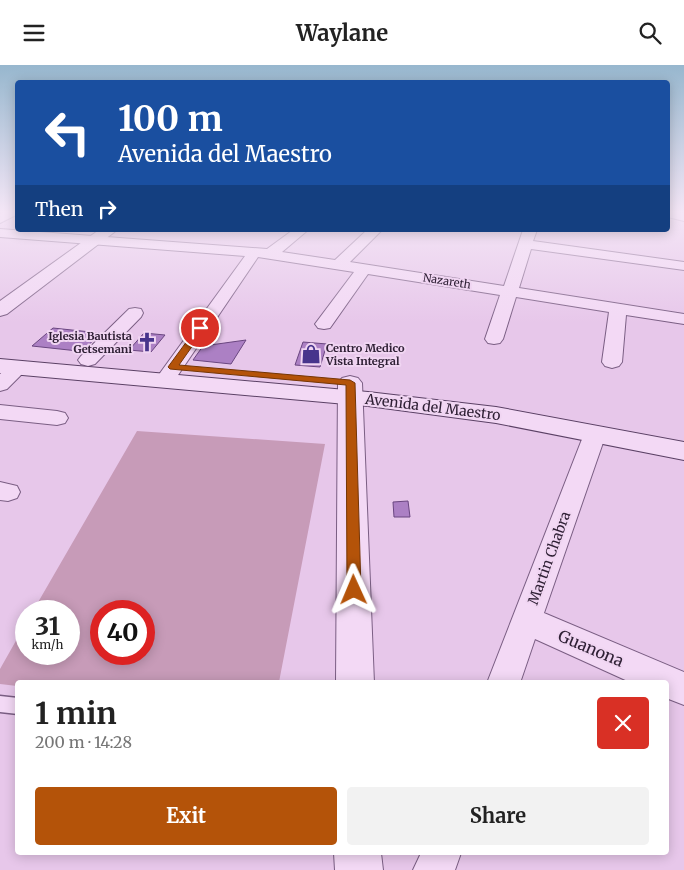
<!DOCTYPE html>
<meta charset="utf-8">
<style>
body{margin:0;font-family:Merriweather,serif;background:#f2f2f2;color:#222;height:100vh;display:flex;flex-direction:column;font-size:19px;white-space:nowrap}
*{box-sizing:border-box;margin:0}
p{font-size:16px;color:#767676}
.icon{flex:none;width:28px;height:28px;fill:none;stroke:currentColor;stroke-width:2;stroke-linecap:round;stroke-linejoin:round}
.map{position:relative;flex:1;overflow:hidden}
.sheet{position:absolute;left:15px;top:615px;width:654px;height:175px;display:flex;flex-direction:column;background:#fff;border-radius:5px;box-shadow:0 2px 12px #0003}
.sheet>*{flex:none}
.hud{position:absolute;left:15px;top:15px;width:655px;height:152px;border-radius:5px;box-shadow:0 2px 12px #0003;background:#1a4fa0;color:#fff;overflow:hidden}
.speed{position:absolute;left:15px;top:535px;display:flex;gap:10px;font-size:25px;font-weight:700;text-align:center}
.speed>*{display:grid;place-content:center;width:65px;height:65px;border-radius:50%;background:#fff;box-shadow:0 2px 12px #0003;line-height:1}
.speed small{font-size:12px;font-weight:400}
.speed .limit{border:8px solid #d22;background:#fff;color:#111}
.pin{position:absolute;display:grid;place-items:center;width:42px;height:42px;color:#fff;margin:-21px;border:2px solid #fff;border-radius:50%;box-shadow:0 1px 5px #0007}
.me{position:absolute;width:55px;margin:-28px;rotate:359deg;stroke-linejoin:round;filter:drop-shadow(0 0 4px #0008)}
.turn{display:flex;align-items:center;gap:18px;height:105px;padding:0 20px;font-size:22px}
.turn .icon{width:65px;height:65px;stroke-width:2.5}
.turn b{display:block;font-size:35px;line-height:42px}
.then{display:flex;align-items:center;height:48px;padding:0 20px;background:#0003;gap:10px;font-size:19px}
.round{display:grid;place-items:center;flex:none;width:52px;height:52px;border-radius:5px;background:#f2f2f2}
.head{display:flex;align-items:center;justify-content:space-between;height:85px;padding:0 20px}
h1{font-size:30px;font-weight:700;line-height:38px}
.action{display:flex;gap:10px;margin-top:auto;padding:10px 20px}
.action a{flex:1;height:58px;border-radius:5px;background:#b45309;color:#fff;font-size:20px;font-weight:700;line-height:58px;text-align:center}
.action a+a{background:#f2f2f2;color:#222}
header{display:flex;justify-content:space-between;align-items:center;height:65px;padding:0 20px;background:#fff;font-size:22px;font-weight:700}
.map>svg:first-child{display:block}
.green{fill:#c79bb8;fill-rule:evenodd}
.building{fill:#ac80c4;stroke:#6a4680}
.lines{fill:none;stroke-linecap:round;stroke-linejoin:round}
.service-casing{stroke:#7a5e83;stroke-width:3}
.minor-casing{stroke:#7a5e83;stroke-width:2}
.tertiary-casing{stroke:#7a5e83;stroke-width:2}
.secondary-casing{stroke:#5b4165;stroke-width:2}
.service{fill:#f3d9f5;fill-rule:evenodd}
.minor{fill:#f3d9f5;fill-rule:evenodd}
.tertiary{fill:#f3d9f5;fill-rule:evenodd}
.secondary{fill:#f3d9f5;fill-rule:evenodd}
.route{fill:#b45309;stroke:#753606}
.labels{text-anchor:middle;stroke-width:4;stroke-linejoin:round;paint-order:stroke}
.far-street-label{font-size:11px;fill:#2f2035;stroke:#f0d5f2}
.far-poi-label{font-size:11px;font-weight:bold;fill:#2f2035;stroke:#f0d5f2;text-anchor:end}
.street-label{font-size:14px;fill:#2f2035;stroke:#f0d5f2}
.near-street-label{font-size:16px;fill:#2f2035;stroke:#f0d5f2}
</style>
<header><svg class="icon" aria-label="menu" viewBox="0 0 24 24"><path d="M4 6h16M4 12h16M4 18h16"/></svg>Waylane<svg class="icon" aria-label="search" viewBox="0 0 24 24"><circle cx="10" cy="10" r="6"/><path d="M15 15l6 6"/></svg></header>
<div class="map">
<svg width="684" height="805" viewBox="0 0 684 805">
<rect width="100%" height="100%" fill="#e7c7ea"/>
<!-- green -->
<path class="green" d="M137,366L325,379L279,617L18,618L17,621L0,619V604L26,558V589H69V546H33ZM101,546H144V589H101Z"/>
<!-- building -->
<path class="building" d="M53,263L100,268L84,285L78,286L32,281Z
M144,268L165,270L151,287L129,285Z
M246,275L231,299L193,295L203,281Z
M303,277L327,279L320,302L295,300Z
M408,436L410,452H394L393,437Z"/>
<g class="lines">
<defs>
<path id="service" d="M0,631L18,633V649L0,647Z"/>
<path id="minor" d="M5,146H18V149L0,158V149Z
M668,146L684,148V156L668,152Z
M0,164L267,184L293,165H308L282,187L335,195L367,165H382L350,197L504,221L523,165H537L533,176L684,197V205L531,184L519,223L684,249V259L626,250L622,297L619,301L612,303L605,301L602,297L609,247L516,232L503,274L500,278L494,279L488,278L485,274L500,230L368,209L330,263L324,264L318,263L315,259L354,207L258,192L172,319L165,321L158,319L155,315L245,191L0,172Z
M135,243L141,244L143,248L141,252L95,299L88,301L81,299L78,295L81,291L129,244Z
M18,297L25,299L28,303L7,324L0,326V309L11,299Z
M0,340L57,346L65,348L68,353L65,358L57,360L0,354Z
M595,362L603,364L606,369L544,548L684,607V640L666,633V618H632L535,574L520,618H487L584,369L587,364Z
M0,417L17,421L20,427L17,433L8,436L0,435Z
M421,788H461L455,805H413Z"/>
<path id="tertiary" d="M99,165H117L7,249L0,251V236Z
M350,311L358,313L362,318L374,618H336L338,318L342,313Z
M334,788H381L383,805H335Z"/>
<path id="secondary" d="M0,294L368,327L496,342L684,377V395L496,358L368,341L0,308Z"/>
</defs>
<!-- service casing -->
<use href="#service" class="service-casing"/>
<!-- minor casing -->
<use href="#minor" class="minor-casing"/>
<!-- tertiary casing -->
<use href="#tertiary" class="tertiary-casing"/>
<!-- secondary casing -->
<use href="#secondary" class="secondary-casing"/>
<!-- service -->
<use href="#service" class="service"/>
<!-- minor -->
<use href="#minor" class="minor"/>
<!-- tertiary -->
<use href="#tertiary" class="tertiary"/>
<!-- secondary -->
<use href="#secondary" class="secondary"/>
</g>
<!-- sky -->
<linearGradient id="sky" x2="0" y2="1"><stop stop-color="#97b7ce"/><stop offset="0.57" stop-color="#f4e6f6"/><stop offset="1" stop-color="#f4e6f6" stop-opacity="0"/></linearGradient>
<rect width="684" height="258" fill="url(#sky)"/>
<!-- route -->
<path class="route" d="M198,261L205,263L179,300L350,315L355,318L361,525L359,529L354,531L349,529L347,525L346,320L170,304L168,302Z"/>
<!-- icons -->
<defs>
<symbol id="church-bare" viewBox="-9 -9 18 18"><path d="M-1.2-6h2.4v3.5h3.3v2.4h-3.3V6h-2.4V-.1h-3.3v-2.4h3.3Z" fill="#47348c" stroke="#f0d5f2" stroke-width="2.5" paint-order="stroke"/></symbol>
<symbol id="shop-bare" viewBox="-9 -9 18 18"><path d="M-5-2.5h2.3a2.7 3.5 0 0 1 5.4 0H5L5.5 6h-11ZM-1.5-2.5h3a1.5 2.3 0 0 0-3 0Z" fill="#47348c" stroke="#f0d5f2" stroke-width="2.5" paint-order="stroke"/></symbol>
</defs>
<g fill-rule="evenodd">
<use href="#church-bare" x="133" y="263" width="28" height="28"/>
<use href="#shop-bare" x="297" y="275" width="28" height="28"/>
</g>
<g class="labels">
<!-- far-street labels -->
<g class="far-street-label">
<text transform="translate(447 216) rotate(9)" y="4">Nazareth</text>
</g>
<!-- far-poi labels -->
<g class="far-poi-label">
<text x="132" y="275">Iglesia Bautista<tspan x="132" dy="13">Getsemani</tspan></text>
<text x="326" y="287" text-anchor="start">Centro Medico<tspan x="326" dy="13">Vista Integral</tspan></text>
</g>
<!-- street labels -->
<g class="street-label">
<text transform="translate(433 342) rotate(7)" y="5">Avenida del Maestro</text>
<text transform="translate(549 493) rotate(-70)" y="5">Martin Chabra</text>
</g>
<!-- near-street labels -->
<g class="near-street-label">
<text transform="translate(591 583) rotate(23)" y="6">Guanona</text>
</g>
</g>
</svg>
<div class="speed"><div>31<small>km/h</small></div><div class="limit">40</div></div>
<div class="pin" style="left:200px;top:263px;background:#d93025"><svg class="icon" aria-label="arrive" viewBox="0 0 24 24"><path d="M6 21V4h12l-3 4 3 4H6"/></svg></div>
<svg class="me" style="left:354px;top:525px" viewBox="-20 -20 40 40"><path d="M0-17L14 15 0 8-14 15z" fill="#b45309" stroke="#fff" stroke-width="4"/></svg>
<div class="hud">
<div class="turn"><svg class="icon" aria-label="left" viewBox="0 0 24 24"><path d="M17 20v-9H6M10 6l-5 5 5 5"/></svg><div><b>100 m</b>Avenida del Maestro</div></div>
<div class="then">Then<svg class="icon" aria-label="right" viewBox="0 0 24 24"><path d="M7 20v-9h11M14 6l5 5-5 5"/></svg></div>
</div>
<section class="sheet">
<div class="head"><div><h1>1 min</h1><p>200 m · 14:28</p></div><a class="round" style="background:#d93025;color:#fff"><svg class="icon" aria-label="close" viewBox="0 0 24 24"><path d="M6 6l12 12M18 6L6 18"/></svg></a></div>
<div class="action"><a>Exit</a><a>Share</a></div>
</section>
</div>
